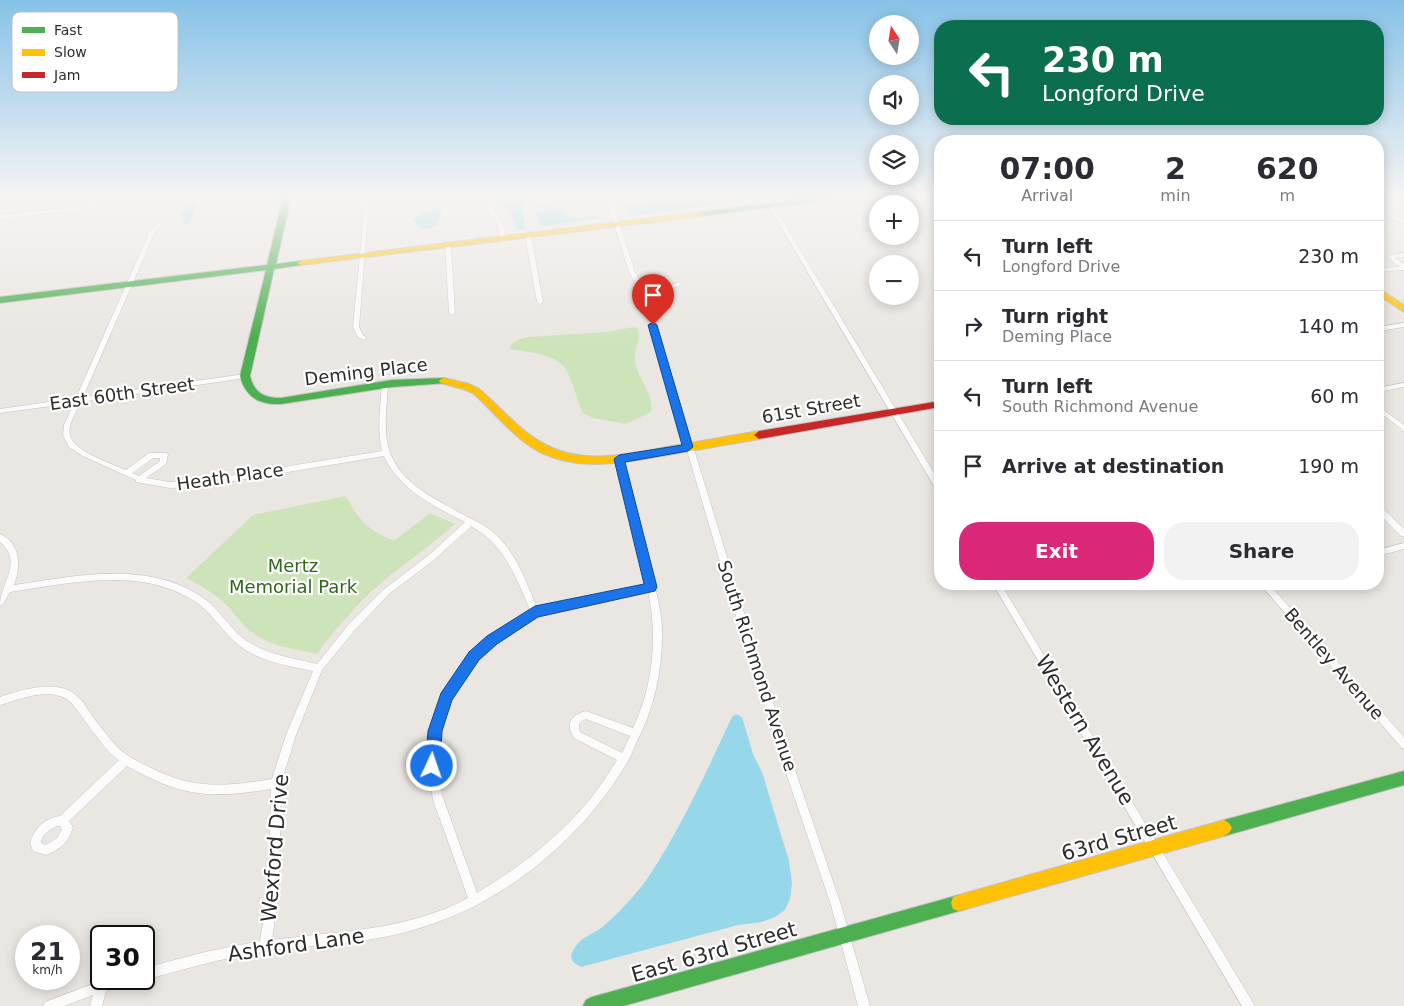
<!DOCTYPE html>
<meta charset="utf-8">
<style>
body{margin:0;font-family:"DejaVu Sans",sans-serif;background:#f2f2f3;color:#2b2b33;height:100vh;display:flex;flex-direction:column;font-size:19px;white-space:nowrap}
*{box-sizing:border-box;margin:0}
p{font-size:16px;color:#7c7c81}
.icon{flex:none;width:28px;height:28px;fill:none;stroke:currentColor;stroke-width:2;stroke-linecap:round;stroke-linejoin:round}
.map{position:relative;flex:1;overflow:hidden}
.panel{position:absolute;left:934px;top:135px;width:450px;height:455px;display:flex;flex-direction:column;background:#fff;border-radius:20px;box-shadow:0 2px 12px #0003}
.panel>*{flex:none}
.guide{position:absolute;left:934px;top:20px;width:450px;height:105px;border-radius:20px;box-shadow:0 2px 12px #0003;background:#0b6e4f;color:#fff;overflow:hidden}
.needle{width:32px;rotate:348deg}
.tools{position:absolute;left:869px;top:15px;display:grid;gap:10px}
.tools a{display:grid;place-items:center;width:50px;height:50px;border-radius:50%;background:#fff;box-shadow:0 2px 12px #0003;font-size:25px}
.speed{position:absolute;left:15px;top:925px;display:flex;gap:10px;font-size:25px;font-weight:700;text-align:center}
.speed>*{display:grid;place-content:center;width:65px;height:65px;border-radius:50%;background:#fff;box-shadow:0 2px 12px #0003;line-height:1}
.speed small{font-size:12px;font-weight:400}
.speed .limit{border:2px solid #111;border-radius:8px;background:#fff;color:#111}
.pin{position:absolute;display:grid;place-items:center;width:42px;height:42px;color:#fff;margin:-51px -21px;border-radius:50% 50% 50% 0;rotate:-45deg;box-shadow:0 0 5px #0007}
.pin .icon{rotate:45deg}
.me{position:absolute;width:55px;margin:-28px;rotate:3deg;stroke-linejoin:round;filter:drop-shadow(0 0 4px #0008)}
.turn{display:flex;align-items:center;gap:18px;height:105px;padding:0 25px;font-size:22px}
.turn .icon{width:65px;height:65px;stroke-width:2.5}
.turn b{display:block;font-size:35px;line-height:42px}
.eta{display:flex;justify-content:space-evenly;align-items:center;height:85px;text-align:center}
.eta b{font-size:30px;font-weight:800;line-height:35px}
.cta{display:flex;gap:10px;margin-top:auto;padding:10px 25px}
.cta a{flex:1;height:58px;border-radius:20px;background:#db2777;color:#fff;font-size:20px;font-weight:800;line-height:58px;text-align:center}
.cta a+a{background:#f2f2f3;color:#2b2b33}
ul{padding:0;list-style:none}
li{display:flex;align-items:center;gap:15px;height:70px;padding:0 25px;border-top:1px solid #e1e1e2}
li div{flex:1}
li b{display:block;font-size:19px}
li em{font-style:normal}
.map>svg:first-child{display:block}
.green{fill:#cde4bb}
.water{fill:#96d8ea}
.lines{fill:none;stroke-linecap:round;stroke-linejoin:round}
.street-casing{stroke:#c3c2c3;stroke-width:1}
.fast-casing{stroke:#c3c2c3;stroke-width:2}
.slow-casing{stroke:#c3c2c3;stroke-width:2}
.jam-casing{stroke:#c3c2c3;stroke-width:2}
.street{fill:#fcfbfb;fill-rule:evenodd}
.fast{fill:#4caf50;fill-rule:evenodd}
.slow{fill:#ffc107;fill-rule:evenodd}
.jam{fill:#c62828;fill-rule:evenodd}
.route{fill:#1a73e8;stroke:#114b97}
.labels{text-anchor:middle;stroke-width:4.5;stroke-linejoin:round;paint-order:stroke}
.street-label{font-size:18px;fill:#2c2c2c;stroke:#fff}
.park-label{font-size:18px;fill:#2e691b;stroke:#fff}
.near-street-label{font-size:21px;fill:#2c2c2c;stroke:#fff}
.key{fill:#fff;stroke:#c0c0c0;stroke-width:1}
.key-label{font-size:14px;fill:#2c2c2c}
</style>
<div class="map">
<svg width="1404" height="1006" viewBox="0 0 1404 1006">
<rect width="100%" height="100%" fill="#eae6e2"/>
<!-- green -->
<path class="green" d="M634,327L638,329C642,340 634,348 635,360C637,380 654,391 651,412L626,424L593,418L583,413C576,399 573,379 564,367C553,353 525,352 509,349C513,340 521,339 529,337L606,332Z
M346,496C361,523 366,528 394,541L430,513L455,524C432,545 406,562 382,582C358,603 336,628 317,654C295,649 273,647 254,634C241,625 234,611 222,601C211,591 199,585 186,578L253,515Z"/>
<!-- water -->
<path class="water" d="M731,198H751L752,200L633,216L630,215L626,206L677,199L714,200Z
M519,201L522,202L525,228L520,230L517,229L511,216L501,205Z
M193,202H198L192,219L188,224L181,225L184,220L181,213Z
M538,205L566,210L569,219L596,216L600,218L542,226L538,223L536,207Z
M435,208L442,210L438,224C429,231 418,231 414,220L416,217Z
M736,714L742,717L753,754L762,772L789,861L792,883L790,899L785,910L775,917L762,922L738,925L581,967L573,962L571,956C578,935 592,937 606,924C621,910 635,896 647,879C681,829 706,772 732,717Z"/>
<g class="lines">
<defs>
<path id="street" d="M366,198H384L382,199H372L369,202L359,327L363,335L367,338L364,340L358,337L353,327L365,202L367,199Z
M485,198H489C493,215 506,220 505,239L500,238L497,222L487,208Z
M606,198H611L635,272L641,284L660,289L679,282L681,283V285L660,293L637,286L629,272Z
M764,198H769L940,483V492L937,491Z
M925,198H930L940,210V215L938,214Z
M117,203H119V205L0,219V215Z
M1378,211L1404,219V223L1378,214Z
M161,221L164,223L155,232L83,397L245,374L248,376L245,378L81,402C77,411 67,425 70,435C73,451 112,464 126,470L149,453H167L168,455L166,464L146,478L170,482L198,481L382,451C377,429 380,408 382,386L385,384H387L388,386C387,401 385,417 386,432C388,473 420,491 453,509C466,517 481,522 493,532C516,552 526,581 537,608L555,603L646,585L615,459L616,457H622C629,477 633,500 638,521C642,537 647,554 651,571C656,592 663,614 662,636C662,671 654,709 637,741C634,747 632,754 628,761C584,837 507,901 423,927C371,944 320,944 267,951C226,957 185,969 144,980L142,979H144V968L205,952L260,941L269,888L271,789C210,799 182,797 127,766L69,821L73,827C69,843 60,849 46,855L33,851L30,843C34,828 45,818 60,816L119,760C110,754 104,746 97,737C90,729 76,706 68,700C49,687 20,699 0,705V697C21,690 58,678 77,696C86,704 92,717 100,726C107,735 114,745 123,752C132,759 143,764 153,769C195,790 228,786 272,779L286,735L313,671C285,665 254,661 233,640C220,628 210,611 196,602C141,566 71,583 10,592L3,604L0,606C0,582 24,563 0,542V534C21,544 21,566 14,585C75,576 147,560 202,597C216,606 225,621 237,633C259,654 289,657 317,664L348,625L383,590L429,555L465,522C433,506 399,489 384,456L198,487L170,488L136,482V480L83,456L69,447L63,435L64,425L74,403L0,413V409L76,398L150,231ZM153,458H160V461L139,476L132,473ZM471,526C504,544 516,577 530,610C461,647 416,713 432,794C434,806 440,818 444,830C452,853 460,875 468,898C407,931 338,931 272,940L279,888L281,783L296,735L322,670L354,631L389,594L435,559ZM648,591C658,637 653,686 633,728L586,711C571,715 565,724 574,738L617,760C611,769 606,778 600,786C568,831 523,865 477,893L442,795L438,769L439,743L443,719L451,699L462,679L478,659L496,642L535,616L555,610ZM586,719L630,736L622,753L580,732L579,728V724L582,721ZM57,826H60L62,829L57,838L46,845L41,843C42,834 49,830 57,826Z
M528,233L531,235L543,302L540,304L537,302L525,235Z
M448,243L451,245L455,313L452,315L449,313L445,245Z
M1404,253V257L1395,258L1404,264V270L1378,272V268L1400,267L1387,257L1390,255Z
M653,323L656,325L745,616L792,761L841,905L870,1006H858L831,905L782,761L736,616L650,325Z
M1404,323V327L1378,331V327Z
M1404,383V387L1378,392V388Z
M1378,406L1404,425V431L1378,411Z
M1378,506L1381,507L1404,529V537L1401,536L1378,513Z
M1404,543V549L1378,556V550Z
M993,584H1001L1255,1006H1242Z
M1260,584H1269L1404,737V749L1401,747Z
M106,979H133L131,983L106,991L102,1006H90L93,995L64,1006H43L45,1002Z"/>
<path id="fast" d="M283,198H291L276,264L301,261L305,263L301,265L274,269L250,376C254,393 264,398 281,398L392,380L444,378L447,379L449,381L447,383L392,387L281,404C260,405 246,398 240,376L266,270L0,303V297L267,265Z
M809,198H832L828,200L700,216L696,214L700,212Z
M1404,771V785L1224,836L1219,833L1216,828L1219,823L1224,820Z
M959,895L965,897L967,903L965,909L959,911L623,1006H583L586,1000L592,997Z"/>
<path id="slow" d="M700,212L704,214L703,216L301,265L297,263L301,261Z
M1378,288L1404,305V312L1378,295Z
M444,378L469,384L479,389C501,407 520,432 546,445C585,466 632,453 673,446C702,441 730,436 759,431L764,435L759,439C730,444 701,449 673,454C628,462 581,473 538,451C513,437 494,412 473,393L463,389L441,383L439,381L441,379Z
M1224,820L1229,823L1232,828L1229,833L1224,836L959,911L953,909L951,903L953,897L959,895Z"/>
<path id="jam" d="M940,401V407L759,439L754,435L759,431Z"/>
</defs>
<!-- street casing -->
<use href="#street" class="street-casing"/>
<!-- fast casing -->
<use href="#fast" class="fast-casing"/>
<!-- slow casing -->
<use href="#slow" class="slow-casing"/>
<!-- jam casing -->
<use href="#jam" class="jam-casing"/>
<!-- street -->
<use href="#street" class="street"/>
<!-- fast -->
<use href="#fast" class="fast"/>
<!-- slow -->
<use href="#slow" class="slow"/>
<!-- jam -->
<use href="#jam" class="jam"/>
</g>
<!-- sky -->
<linearGradient id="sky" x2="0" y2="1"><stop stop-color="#87c2e9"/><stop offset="0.58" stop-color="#f6f4f2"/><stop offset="1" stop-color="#f6f4f2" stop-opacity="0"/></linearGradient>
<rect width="1404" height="339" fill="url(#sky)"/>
<!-- route -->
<path class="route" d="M653,322L657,325L693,447L688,451L625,462L657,587L655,591L538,617L497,644L479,660L452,700L442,731L440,766L437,771L432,773L427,771L425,766L428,731L441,693L469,652L487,636L535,606L644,584L614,459L619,455L682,445L648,325Z"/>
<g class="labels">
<!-- street labels -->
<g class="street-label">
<text transform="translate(366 372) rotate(-7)" y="6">Deming Place</text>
<text transform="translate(122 394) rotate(-8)" y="6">East 60th Street</text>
<text transform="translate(811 409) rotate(-10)" y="6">61st Street</text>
<text transform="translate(230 477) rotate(-8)" y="6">Heath Place</text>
<text transform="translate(1334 664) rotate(49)" y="6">Bentley Avenue</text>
<text transform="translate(757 666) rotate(72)" y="6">South Richmond Avenue</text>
</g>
<!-- park labels -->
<g class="park-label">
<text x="293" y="572">Mertz<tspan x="293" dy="21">Memorial Park</tspan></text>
</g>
<!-- near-street labels -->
<g class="near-street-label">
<text transform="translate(1085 730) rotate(59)" y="7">Western Avenue</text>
<text transform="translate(1119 838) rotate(-16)" y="7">63rd Street</text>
<text transform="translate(275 848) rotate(-85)" y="7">Wexford Drive</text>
<text transform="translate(296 945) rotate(-8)" y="7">Ashford Lane</text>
<text transform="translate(714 952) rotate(-16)" y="7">East 63rd Street</text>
</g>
</g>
<!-- legend -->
<rect x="12" y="12" width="166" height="80" rx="8" class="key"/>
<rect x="22" y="27" width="23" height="6" fill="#4caf50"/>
<rect x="22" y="49" width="23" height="7" fill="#ffc107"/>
<rect x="22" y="72" width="23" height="6" fill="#c62828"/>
<g class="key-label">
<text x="54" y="35">Fast</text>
<text x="54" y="57">Slow</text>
<text x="54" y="80">Jam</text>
</g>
</svg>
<div class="tools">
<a><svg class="needle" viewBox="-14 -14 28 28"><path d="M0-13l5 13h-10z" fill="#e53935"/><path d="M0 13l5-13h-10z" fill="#7c7c81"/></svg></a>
<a><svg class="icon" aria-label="sound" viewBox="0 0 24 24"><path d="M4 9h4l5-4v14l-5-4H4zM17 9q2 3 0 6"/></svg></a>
<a><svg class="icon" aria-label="layers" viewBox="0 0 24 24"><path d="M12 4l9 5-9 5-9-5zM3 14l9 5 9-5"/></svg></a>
<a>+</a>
<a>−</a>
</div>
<div class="speed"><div>21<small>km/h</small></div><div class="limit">30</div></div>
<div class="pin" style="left:653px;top:325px;background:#d93025"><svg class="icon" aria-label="arrive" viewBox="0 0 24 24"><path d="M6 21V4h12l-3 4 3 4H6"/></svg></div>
<svg class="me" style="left:432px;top:766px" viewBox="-20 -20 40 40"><circle r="17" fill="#1a73e8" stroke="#fff" stroke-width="3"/><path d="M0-11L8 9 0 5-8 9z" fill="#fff"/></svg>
<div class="guide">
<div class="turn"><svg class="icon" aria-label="left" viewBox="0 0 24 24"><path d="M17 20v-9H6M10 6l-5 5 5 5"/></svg><div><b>230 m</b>Longford Drive</div></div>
</div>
<section class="panel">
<div class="eta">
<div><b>07:00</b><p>Arrival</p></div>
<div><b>2</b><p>min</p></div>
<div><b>620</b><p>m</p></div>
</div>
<ul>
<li><svg class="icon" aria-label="left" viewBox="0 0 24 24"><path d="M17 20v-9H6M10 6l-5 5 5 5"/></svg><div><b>Turn left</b><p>Longford Drive</p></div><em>230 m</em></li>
<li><svg class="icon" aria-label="right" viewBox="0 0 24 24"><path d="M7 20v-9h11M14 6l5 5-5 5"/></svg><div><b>Turn right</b><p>Deming Place</p></div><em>140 m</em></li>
<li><svg class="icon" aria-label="left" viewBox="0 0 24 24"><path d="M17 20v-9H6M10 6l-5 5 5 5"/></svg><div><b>Turn left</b><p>South Richmond Avenue</p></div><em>60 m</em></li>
<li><svg class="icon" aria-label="arrive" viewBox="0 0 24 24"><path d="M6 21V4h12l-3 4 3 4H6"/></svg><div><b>Arrive at destination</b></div><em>190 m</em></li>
</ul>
<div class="cta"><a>Exit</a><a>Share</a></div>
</section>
</div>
